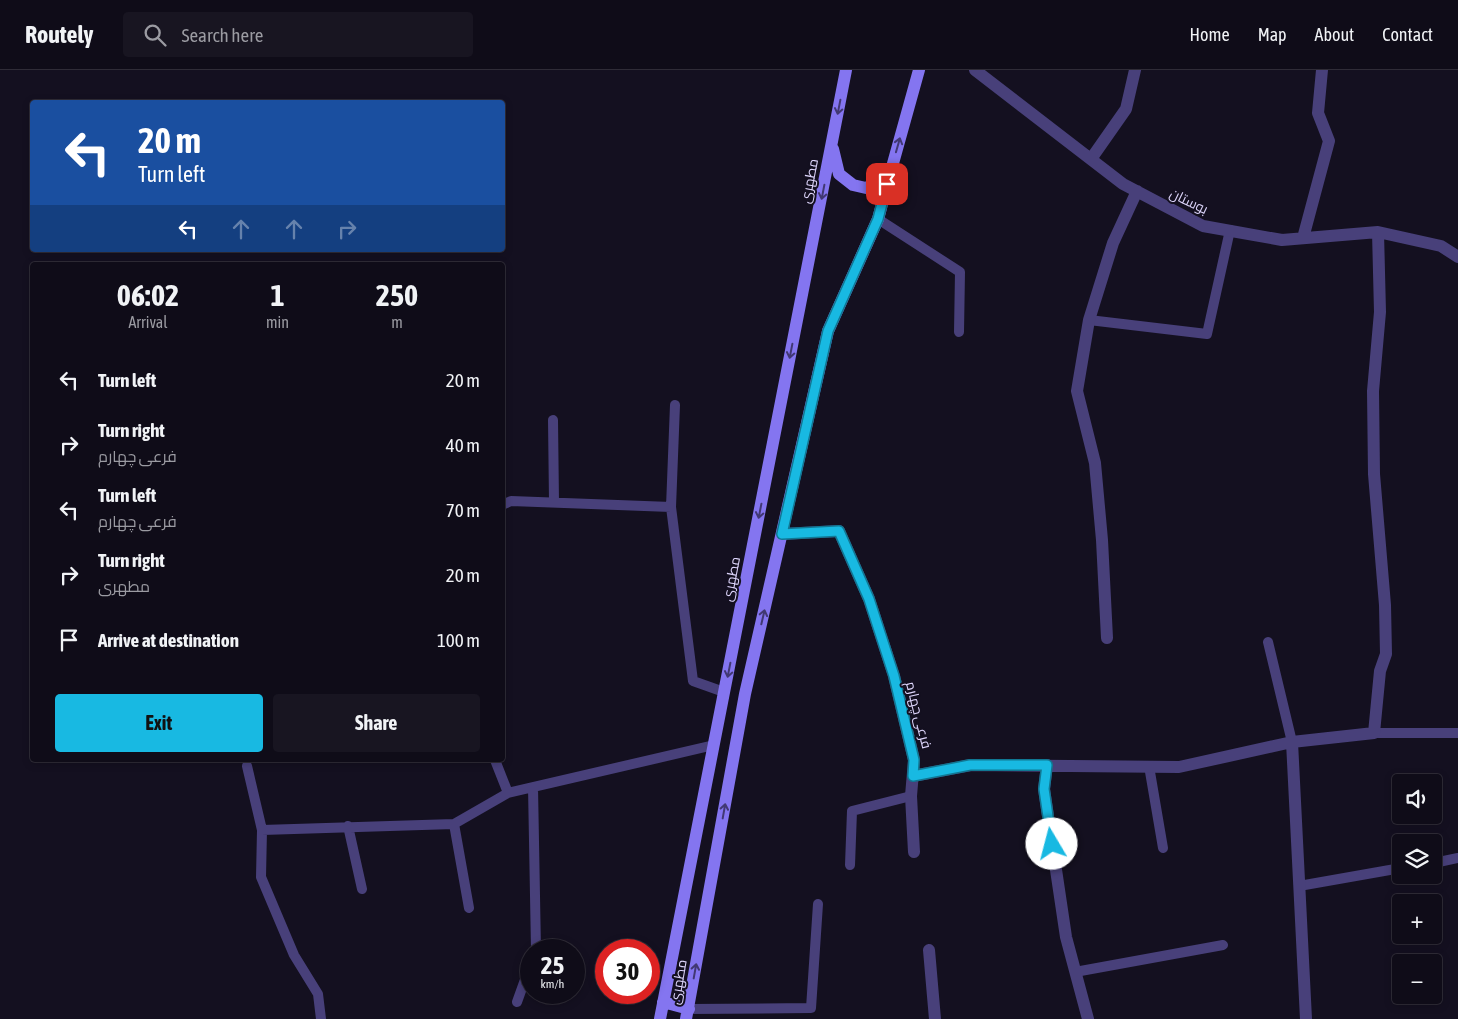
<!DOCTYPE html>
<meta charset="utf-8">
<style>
body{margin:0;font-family:"Asap Condensed",Cairo,sans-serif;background:#181521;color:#f1f3f6;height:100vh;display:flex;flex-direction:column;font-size:19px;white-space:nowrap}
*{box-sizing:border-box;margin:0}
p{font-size:16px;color:#9b9ba2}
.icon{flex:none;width:28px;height:28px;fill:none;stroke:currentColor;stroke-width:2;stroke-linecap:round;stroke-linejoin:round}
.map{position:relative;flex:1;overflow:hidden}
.sheet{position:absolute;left:30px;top:192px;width:475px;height:500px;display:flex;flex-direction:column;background:#0f0c18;border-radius:5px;box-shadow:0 2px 8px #0003,0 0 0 1px #2f2c37}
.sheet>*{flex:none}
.hud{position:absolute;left:30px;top:30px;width:475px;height:152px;border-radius:5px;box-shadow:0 2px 8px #0003,0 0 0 1px #2f2c37;background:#1a4fa0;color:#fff;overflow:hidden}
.buttons{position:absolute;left:1392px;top:704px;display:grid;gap:10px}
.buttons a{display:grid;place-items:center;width:50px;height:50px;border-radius:5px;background:#0f0c18;box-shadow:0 2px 8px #0003,0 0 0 1px #2f2c37;font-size:25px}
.speed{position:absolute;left:520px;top:869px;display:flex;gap:10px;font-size:25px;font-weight:700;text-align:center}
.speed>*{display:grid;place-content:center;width:65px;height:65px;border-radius:50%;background:#0f0c18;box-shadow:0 2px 8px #0003,0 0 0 1px #2f2c37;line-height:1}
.speed small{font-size:12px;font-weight:400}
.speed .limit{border:8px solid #d22;background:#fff;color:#111}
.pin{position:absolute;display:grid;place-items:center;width:42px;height:42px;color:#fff;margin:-21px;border-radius:10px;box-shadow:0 2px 8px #0006}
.me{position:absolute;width:55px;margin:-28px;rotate:352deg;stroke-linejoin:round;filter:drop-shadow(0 0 4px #0008)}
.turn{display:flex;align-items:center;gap:18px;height:105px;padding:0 25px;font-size:22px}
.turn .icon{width:65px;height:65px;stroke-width:2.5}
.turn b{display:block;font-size:35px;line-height:42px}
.lanes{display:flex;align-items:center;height:48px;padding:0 25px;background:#0003;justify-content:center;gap:25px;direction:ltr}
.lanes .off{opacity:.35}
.eta{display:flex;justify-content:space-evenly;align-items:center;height:85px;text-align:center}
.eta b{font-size:30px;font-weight:700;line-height:35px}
.cta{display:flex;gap:10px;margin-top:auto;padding:10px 25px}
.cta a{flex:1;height:58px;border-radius:5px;background:#18b9e2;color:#111;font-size:20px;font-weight:700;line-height:58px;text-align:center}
.cta a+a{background:#181521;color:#f1f3f6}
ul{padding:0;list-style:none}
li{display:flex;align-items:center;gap:15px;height:65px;padding:0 25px}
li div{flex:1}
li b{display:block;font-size:19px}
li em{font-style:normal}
header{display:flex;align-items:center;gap:30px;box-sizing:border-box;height:70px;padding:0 25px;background:#0f0c18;border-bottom:1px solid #2f2c37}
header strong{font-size:24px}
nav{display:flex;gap:28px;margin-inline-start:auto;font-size:18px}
.search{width:350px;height:45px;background:#181521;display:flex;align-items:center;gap:12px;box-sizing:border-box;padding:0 18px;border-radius:5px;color:#9b9ba2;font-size:19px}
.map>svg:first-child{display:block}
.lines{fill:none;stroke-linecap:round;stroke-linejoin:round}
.lane{stroke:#48407a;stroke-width:10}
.street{stroke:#48407a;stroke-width:12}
.secondary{stroke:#8475f0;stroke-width:12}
.oneway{stroke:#413873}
.route-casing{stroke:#107893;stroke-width:12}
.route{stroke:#18b9e2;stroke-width:9}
.labels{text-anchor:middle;stroke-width:4;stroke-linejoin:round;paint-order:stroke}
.street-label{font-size:14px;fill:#dcd4fa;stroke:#141020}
</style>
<header>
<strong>Routely</strong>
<div class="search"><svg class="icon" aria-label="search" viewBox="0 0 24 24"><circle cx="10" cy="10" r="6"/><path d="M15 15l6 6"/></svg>Search here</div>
<nav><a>Home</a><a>Map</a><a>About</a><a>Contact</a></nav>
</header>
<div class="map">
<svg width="1458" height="949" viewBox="0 0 1458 949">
<rect width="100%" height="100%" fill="#141020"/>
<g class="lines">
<!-- lane -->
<path class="lane" d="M878,149L960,202L959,262
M1089,250L1207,264L1230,160
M553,350L554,432
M502,435L511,431L671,437L693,611L724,622
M671,437L675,335
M1268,572L1292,672
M1374,663H1458
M495,690L508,723
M247,696L262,760L261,807L294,885L318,924L321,949
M1149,696L1163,778
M533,717L536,880
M454,754L469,838
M348,756L362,819
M262,760L454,754L508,723L714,675
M1434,793L1458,788
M850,795L852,741L911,726
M1299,816L1401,798
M1075,902L1223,875
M517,932L531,893
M689,939L811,938L818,834"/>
<!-- street -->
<path class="street" d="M975,0L1123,114L1203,156L1282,170L1378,162L1441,176L1458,187
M1091,89L1126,39L1135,0
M1303,168L1329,71L1318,43L1322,0
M782,464L839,461L869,529L894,606L914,690L911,726L914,782
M1107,568L1102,470L1095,393L1077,321L1089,250L1113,173L1137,121
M1292,672L1306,949
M1047,695L1044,719L1066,867L1088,949
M913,706L971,695L1179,697L1292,672L1374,663L1380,601L1386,584L1385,535L1374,404L1373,321L1380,242L1378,162
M929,880L935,949"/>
<!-- secondary -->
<path class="secondary" d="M833,79L839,104L853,115L866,118L880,111L892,97L919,0
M663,932L689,939
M660,949L846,0
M686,949L745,624L828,261L878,149L892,97"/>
</g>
<!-- one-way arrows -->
<defs><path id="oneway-shaft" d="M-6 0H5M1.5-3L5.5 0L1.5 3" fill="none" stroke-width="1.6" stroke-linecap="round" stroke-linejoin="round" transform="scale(1.25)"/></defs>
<g class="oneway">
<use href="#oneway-shaft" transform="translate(839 37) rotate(101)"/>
<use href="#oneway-shaft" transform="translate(898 75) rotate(-74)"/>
<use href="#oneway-shaft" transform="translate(823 122) rotate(101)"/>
<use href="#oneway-shaft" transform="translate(791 281) rotate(101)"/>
<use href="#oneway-shaft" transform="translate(760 441) rotate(101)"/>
<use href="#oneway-shaft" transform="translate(763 547) rotate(-77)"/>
<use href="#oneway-shaft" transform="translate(729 600) rotate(101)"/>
<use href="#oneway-shaft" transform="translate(724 741) rotate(-80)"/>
<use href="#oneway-shaft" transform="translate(695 901) rotate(-80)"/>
</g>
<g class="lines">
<defs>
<path id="route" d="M887,114L878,149L828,261L782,464L839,461L869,529L894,606L914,690L913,706L970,695H1047L1044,719L1052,774"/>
</defs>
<!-- route casing -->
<use href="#route" class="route-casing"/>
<!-- route -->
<use href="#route" class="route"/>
</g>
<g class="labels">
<!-- street labels -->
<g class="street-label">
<text transform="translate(809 111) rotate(-79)" y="5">مطهری</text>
<text transform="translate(1189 131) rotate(26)" y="5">بوستان</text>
<text transform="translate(731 509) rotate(-79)" y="5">مطهری</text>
<text transform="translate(919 645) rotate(76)" y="5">فرعی چهارم</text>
<text transform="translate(678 912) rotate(-80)" y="5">مطهری</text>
</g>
</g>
</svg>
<div class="buttons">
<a><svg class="icon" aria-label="sound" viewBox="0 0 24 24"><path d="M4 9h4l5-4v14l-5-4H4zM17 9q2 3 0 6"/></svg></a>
<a><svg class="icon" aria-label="layers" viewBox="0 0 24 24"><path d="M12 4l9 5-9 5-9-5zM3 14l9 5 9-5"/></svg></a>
<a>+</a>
<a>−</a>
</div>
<div class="speed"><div>25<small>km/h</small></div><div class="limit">30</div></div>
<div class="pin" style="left:887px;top:114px;background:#d93025"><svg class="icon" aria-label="arrive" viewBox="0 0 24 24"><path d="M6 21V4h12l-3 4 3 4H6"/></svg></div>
<svg class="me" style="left:1052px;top:774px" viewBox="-20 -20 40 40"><circle r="19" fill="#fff"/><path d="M0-13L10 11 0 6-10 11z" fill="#18b9e2"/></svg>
<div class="hud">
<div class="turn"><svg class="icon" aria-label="left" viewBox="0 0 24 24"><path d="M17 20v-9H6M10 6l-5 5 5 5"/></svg><div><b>20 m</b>Turn left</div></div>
<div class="lanes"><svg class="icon" aria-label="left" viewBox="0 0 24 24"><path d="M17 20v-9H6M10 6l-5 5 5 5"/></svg><svg class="icon off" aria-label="ahead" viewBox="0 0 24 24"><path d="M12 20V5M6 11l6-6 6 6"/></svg><svg class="icon off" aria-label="ahead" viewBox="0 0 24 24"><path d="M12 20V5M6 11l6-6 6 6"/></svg><svg class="icon off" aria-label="right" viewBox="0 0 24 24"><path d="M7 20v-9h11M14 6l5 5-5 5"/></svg></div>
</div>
<section class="sheet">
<div class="eta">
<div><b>06:02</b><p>Arrival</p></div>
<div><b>1</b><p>min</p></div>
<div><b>250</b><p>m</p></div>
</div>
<ul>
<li><svg class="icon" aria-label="left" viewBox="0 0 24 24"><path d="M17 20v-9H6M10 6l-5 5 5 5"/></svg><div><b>Turn left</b></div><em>20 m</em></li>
<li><svg class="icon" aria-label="right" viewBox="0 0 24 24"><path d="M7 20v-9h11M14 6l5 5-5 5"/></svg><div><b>Turn right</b><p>فرعی چهارم</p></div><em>40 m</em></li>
<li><svg class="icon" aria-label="left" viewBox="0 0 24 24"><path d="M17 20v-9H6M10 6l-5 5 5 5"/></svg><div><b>Turn left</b><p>فرعی چهارم</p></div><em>70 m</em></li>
<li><svg class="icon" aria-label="right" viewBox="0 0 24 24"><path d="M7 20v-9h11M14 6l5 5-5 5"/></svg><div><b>Turn right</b><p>مطهری</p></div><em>20 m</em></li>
<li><svg class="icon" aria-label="arrive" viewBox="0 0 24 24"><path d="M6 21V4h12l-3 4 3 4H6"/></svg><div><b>Arrive at destination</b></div><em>100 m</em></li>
</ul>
<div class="cta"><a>Exit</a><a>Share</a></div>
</section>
</div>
